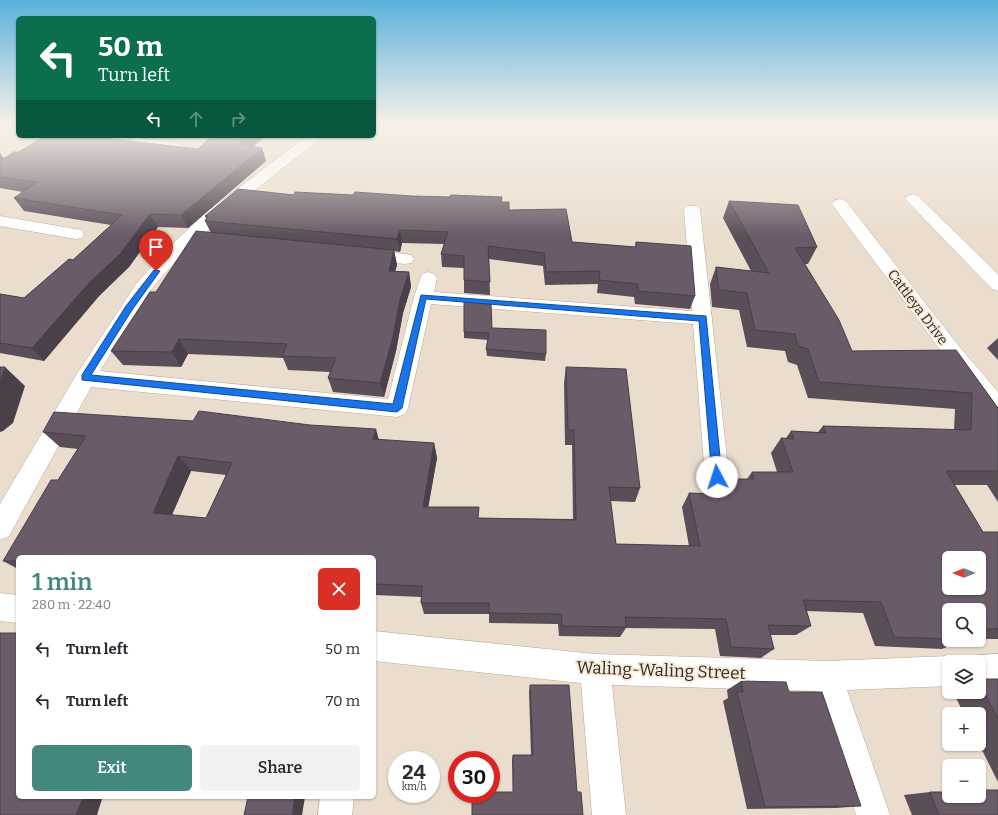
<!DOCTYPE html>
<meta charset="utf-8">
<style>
body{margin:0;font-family:Bitter,serif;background:#f2f2f3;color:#2b2b33;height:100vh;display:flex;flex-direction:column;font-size:15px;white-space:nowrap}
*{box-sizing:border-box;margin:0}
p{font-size:13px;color:#7c7c81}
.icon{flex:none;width:22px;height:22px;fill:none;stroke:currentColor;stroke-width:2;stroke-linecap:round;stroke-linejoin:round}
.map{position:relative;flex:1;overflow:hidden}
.panel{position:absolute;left:16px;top:555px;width:360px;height:244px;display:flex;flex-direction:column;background:#fff;border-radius:6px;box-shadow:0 1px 3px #0004}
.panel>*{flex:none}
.hud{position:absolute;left:16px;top:16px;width:360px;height:122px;border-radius:6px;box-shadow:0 1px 3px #0004;background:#0b6e4f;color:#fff;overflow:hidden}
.needle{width:26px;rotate:270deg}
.controls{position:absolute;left:942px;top:551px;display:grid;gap:8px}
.controls a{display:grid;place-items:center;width:44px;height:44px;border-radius:6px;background:#fff;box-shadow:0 1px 3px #0004;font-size:20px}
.speed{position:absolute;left:388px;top:751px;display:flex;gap:8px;font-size:20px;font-weight:700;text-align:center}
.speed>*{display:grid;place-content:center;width:52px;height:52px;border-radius:50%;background:#fff;box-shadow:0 1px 3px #0004;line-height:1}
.speed small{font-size:10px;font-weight:400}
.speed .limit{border:6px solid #d22;background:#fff;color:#111}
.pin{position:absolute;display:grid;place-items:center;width:34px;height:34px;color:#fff;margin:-41px -17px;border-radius:50% 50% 50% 0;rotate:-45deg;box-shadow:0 0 4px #0007}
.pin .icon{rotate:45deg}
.me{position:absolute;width:44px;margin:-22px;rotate:355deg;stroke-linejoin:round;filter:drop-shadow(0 0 3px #0008)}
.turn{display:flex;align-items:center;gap:14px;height:84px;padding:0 16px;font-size:18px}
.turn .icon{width:52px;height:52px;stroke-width:2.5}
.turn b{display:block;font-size:28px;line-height:34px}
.lanes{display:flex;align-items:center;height:38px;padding:0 16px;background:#0003;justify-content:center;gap:20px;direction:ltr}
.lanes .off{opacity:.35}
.round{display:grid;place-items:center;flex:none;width:42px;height:42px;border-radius:6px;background:#f2f2f3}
.summary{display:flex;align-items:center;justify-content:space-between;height:68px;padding:0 16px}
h1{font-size:24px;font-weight:600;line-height:30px;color:#43887f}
.action{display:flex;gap:8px;margin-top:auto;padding:8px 16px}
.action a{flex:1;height:46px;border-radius:6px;background:#43887f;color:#fff;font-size:16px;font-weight:600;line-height:46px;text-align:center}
.action a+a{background:#f2f2f3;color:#2b2b33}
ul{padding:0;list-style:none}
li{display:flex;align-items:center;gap:12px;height:52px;padding:0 16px}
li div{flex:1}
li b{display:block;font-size:15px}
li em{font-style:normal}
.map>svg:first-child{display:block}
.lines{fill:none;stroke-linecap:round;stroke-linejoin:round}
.minor-casing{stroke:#b5a999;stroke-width:1}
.minor{fill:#fff;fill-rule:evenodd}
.wall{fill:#5a4e59;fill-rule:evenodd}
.shaded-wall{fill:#4a4049}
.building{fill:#695b68;stroke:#4a4049;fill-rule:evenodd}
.route{fill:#1a73e8;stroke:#114b97}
.labels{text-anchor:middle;stroke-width:4;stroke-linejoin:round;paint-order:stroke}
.street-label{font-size:14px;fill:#302b25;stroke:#f8eada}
.near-street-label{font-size:17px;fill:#302b25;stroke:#f8eada}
</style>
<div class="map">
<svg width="998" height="815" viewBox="0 0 998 815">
<rect width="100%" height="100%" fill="#eaddcd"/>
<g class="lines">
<defs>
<path id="minor" d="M0,122H18V129L0,127Z
M90,136H126L175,143L180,144L182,147L180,150L175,151L97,140L92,139Z
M307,136H323L239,203L181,255L149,292L100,371L388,399L414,297L422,274L428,272L434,274L437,278L434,292L692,311L684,209L686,206H698L700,209L729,477L726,484L717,487L708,484L705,477L693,324L431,304L408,408L405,414L397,417L91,387L9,536L0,540V504L78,372L136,284L169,247L207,212Z
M913,194L918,196L998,274V291L992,289L908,202L905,199L908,196Z
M840,199L846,201L958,345L998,392V416L990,413L944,355L834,207L832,204L834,201Z
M0,216L76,229L82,230L84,234L82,238L76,239L0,226Z
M366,250L405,254L411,255L414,259L411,263L405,264L360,259L357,255L360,251Z
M0,593L18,595V623L0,621Z
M374,631L595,654L827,661L949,656L960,662H949V686L847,690L890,815H856L816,691L612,685L626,815H592L581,683L374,661Z
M998,654V684L979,685V662H967L968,659L979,655Z
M320,797H354L352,815H318Z"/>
</defs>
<!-- minor casing -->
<use href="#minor" class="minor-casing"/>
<!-- minor -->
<use href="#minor" class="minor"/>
</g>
<!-- wall -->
<path class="wall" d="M212,136H264V137L253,147L262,148L266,161L188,228L158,227L129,267L99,296L44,361L0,353V294L24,298L73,260L111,225L24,211L14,198L23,192L0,188V153L4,159L19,152L198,149Z
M294,195H353L450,197H502V202H509V210L572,242L635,247L636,242L695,296L690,309L635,304L634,297L597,293L598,284L545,285L543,266L489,259L490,295L464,293V268L442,267L441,254L444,244L402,243L400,252L394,251L397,265L395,271L409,272L411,287L403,313L396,351L384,397L333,392L328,378L330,372L288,370L283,358L188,354L181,367L123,365L111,351L156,292L211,233L205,221L206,219L205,216Z
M729,201L817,247L808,264H805L852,351L956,350L998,408V502L987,485H955L983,532H998V639H979V610H949V640H963L942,649L875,646L863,613L807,611L811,626L796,635H770L774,649L761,658L720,656L715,629L626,628L620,637L559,636L558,624L489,623V614H424L421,603V597L374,595V557H18V569L3,561L58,480L78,449L60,447L43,432L193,421L310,425L379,440L434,443L437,458L428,507L479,518L573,519L572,445H565L564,383L566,367L640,488L635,502L610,501L616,544L689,546L682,507L689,493L703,494L711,479H747L752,472H777L771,453L781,438H786L791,431L818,432L823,426L954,430L955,409L808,398L797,365L788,362L785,351L747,347L739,310L712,307L710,284L716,267L751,271L723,218ZM191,471L226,475L206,518L172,515Z
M492,328L546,354L545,361L487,356L486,349L488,340L464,338V332Z
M998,338V360L987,348Z
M979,679H998V782L979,744V714H964L953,692H979Z
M741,681L789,692L861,806L837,808L747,809L723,701L728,698L727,690Z
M530,685L577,792H513L512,760L513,755H531L529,692Z
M930,792L998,815H912L904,795Z"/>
<!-- shaded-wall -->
<path class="shaded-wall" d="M246,136H264V137L242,156L238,144Z
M262,148L266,161L188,228L181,215Z
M0,153L5,161L0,165Z
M150,214L158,227L129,267L99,296L44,361L32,348Z
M400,230L402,243L400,252L397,239Z
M394,250L397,265L391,285L389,271Z
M409,272L411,287L403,313L396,351L384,397L380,383L400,299Z
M179,339L188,354L181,367L172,352Z
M5,367L25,386L13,423L3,431L0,432V381Z
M376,429L380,444L373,439Z
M434,443L437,458L426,520L423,507Z
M178,456L191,471L167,526L153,513Z
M77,797H97L96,799H102L97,815H76Z
M295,797H305L302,815H292Z"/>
<!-- building -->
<path class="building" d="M45,136H86L198,149L212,136H246L238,144L262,148L181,215L150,214L120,254L89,283L32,348L0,343V294L24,298L69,259L73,260L122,215L14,198L37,182L0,177V161L14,152H19Z
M238,189L294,195L295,192L353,195L355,192L412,196L450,197L451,195L502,197L501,202H509V210L566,209L572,242L636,247V242L691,246L695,296L638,291V284L599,280L600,271L546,272L544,253L488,246L490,282L464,280V256L441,254L448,232L400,230L397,239L205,221L208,216H205Z
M729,201L798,205L817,247L795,248L839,320L852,351L956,350L998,408V471H946L983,532H998V629H979V610H949V639L894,637L881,602L803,600L811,626L768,625L774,649L731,647L726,619L625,617L626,627L562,626L561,614L489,613V603H421L422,586L374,584V557H18V561H3L51,480H58L86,436L43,432L54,412L193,421L199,411L310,425L376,429L373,439L434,443L423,507H479L478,518L576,520L574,430H568L566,367L626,369L640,488L609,487L616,544L700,546L689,493L715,494L711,479H754L752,472H793L781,438L794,439L791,431L826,433L823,426L971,430L972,393L819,382L808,349L798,346L795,334L755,330L747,293L719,290L716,267L769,273ZM178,456L232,463L206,518L153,513ZM949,558H979V588H949Z
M196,231L394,250L389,271L409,272L400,299L393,337L380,383L328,378L336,358L282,356L287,344L179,339L172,352L111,351L150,292H156Z
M464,301L491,303L492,328L546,330V354L486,349L489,333L464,332Z
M0,367H5L0,381Z
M0,633H18V765L17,767H18V797H77V798H83L76,815H0Z
M979,679H998V719L979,683Z
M741,681L786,682L789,692H822L861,806L765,807L737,692H743Z
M530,685H569L577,792H581L583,815H472V794H491V792H513V755H533Z
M979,790H998V815H939L930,792H949V796H979Z
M248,797H295L292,815H244Z"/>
<!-- sky -->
<linearGradient id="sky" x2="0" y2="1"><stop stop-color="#5ab1db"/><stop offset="0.52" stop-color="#f6f0e8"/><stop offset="1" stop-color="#f6f0e8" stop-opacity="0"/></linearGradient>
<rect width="998" height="236" fill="url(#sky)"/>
<!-- route -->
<path class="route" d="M154,270L160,271L132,310L91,375L393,404L421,295L706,316L722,477L717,481L712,477L699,321L426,299L402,408L397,412L82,380V375L126,306Z"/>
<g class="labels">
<!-- street labels -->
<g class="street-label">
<text transform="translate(918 307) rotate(53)" y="5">Cattleya Drive</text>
</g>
<!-- near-street labels -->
<g class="near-street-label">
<text transform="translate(661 670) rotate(2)" y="6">Waling-Waling Street</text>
</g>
</g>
</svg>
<div class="controls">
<a><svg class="needle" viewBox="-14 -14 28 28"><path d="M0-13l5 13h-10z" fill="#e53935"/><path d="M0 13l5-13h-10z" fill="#7c7c81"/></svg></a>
<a><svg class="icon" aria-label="search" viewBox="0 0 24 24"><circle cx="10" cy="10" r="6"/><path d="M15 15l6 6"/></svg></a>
<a><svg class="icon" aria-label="layers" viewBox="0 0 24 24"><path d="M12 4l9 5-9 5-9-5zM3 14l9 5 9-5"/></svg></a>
<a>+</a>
<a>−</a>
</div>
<div class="speed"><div>24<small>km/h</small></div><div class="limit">30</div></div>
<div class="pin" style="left:156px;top:271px;background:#d93025"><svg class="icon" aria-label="arrive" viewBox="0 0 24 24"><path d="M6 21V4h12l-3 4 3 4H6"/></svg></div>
<svg class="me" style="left:717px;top:477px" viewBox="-20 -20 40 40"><circle r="19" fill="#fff"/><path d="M0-13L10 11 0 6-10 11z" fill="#1a73e8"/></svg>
<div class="hud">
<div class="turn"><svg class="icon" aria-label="left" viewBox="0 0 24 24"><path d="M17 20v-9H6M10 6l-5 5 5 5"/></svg><div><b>50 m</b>Turn left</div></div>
<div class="lanes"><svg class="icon" aria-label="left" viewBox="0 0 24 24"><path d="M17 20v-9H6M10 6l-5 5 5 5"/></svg><svg class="icon off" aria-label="ahead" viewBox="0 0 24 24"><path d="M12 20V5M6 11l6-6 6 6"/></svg><svg class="icon off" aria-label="right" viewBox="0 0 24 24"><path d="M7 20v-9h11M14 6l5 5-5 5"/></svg></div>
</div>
<section class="panel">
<div class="summary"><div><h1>1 min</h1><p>280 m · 22:40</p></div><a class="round" style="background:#d93025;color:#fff"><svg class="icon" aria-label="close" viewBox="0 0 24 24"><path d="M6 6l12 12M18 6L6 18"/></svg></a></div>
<ul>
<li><svg class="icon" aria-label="left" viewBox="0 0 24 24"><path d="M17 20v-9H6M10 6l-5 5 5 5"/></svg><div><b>Turn left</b></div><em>50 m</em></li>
<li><svg class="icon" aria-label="left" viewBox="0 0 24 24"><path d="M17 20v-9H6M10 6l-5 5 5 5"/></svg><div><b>Turn left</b></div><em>70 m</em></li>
</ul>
<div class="action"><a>Exit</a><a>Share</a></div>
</section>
</div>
